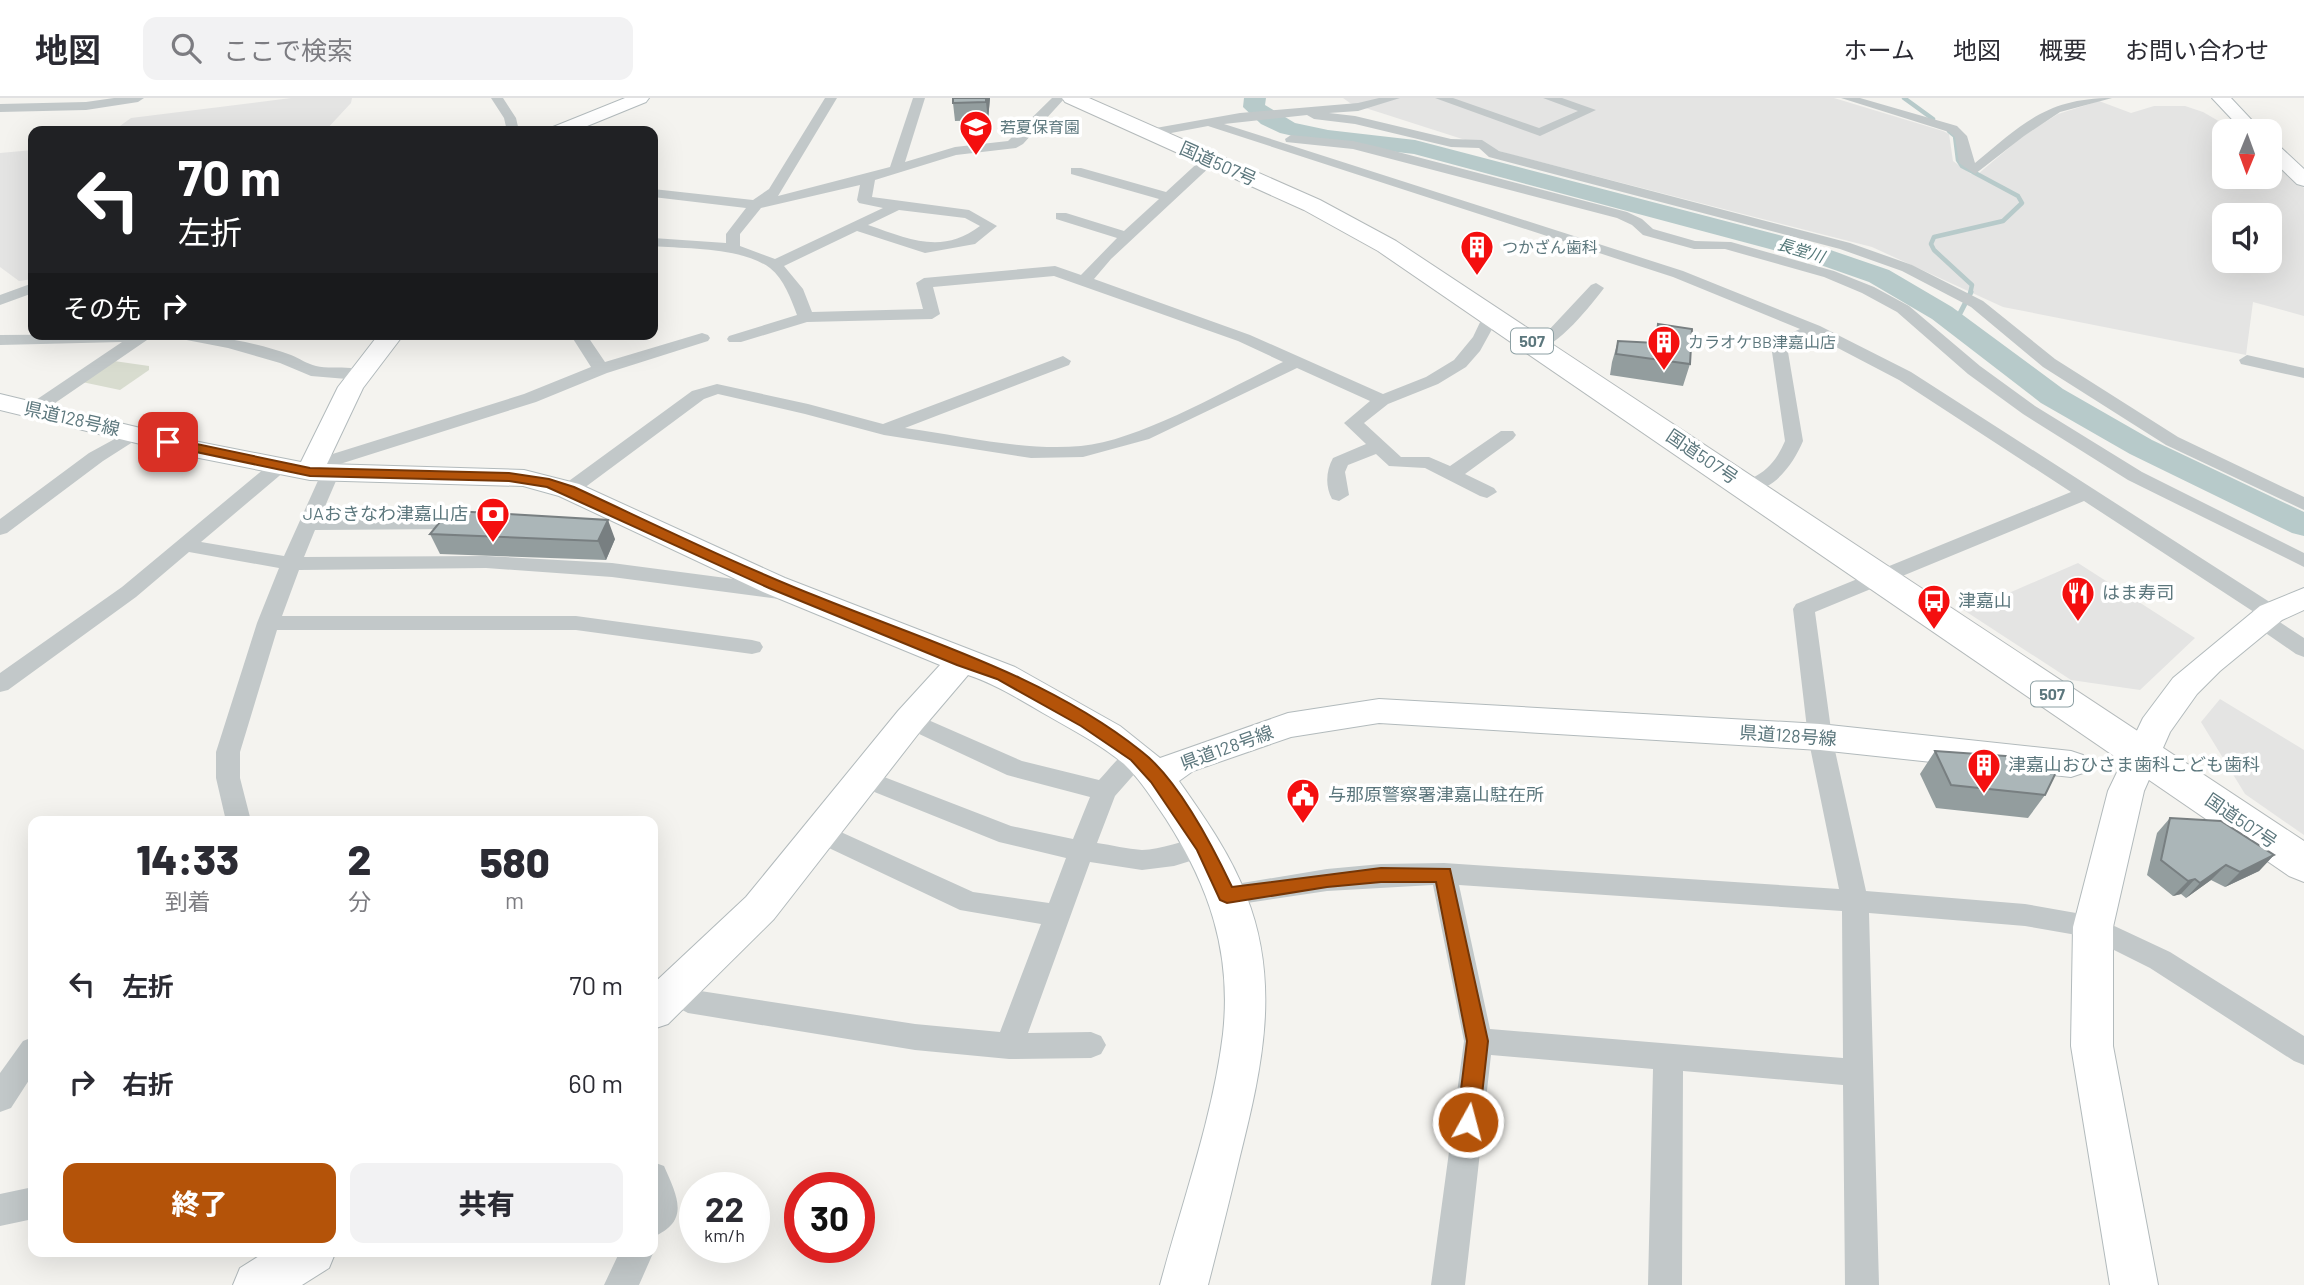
<!DOCTYPE html>
<html lang="ja">
<meta charset="utf-8">
<style>
body{margin:0;font-family:Barlow,"Noto Sans JP",sans-serif;background:#f2f2f3;color:#2b2b33;height:100vh;display:flex;flex-direction:column;font-size:26px;white-space:nowrap}
*{box-sizing:border-box;margin:0}
p{font-size:23px;color:#7c7c81}
.icon{flex:none;width:38px;height:38px;fill:none;stroke:currentColor;stroke-width:2;stroke-linecap:round;stroke-linejoin:round}
.map{position:relative;flex:1;overflow:hidden}
.panel{position:absolute;left:28px;top:718px;width:630px;height:441px;display:flex;flex-direction:column;background:#fff;border-radius:14px;box-shadow:0 7px 28px #0002}
.panel>*{flex:none}
.banner{position:absolute;left:28px;top:28px;width:630px;height:214px;border-radius:14px;box-shadow:0 7px 28px #0002;background:#202124;color:#fff;overflow:hidden}
.needle{width:46px;rotate:181deg}
.tools{position:absolute;left:2212px;top:21px;display:grid;gap:14px}
.tools a{display:grid;place-items:center;width:70px;height:70px;border-radius:14px;background:#fff;box-shadow:0 7px 28px #0002;font-size:35px}
.speed{position:absolute;left:679px;top:1074px;display:flex;gap:14px;font-size:35px;font-weight:700;text-align:center}
.speed>*{display:grid;place-content:center;width:91px;height:91px;border-radius:50%;background:#fff;box-shadow:0 7px 28px #0002;line-height:1}
.speed small{font-size:18px;font-weight:400}
.speed .limit{border:10px solid #d22;background:#fff;color:#111}
.pin{position:absolute;display:grid;place-items:center;width:60px;height:60px;color:#fff;margin:-30px;border-radius:14px;box-shadow:0 4px 10px #0006}
.me{position:absolute;width:77px;margin:-38px;rotate:7deg;stroke-linejoin:round;filter:drop-shadow(0 0 5px #0008)}
.turn{display:flex;align-items:center;gap:24px;height:147px;padding:0 35px;font-size:32px}
.turn .icon{width:91px;height:91px;stroke-width:2.5}
.turn b{display:block;font-size:49px;line-height:60px}
.then{display:flex;align-items:center;height:66px;padding:0 35px;background:#0003;gap:14px;font-size:26px}
.eta{display:flex;justify-content:space-evenly;align-items:center;height:119px;text-align:center}
.eta b{font-size:42px;font-weight:800;line-height:49px}
.action{display:flex;gap:14px;margin-top:auto;padding:14px 35px}
.action a{flex:1;height:80px;border-radius:14px;background:#b45309;color:#fff;font-size:28px;font-weight:800;line-height:80px;text-align:center}
.action a+a{background:#f2f2f3;color:#2b2b33}
ul{padding:0;list-style:none}
li{display:flex;align-items:center;gap:21px;height:98px;padding:0 35px}
li div{flex:1}
li b{display:block;font-size:26px}
li em{font-style:normal}
header{display:flex;align-items:center;gap:42px;box-sizing:border-box;height:98px;padding:0 35px;background:#fff;border-bottom:2px solid #e1e1e2}
header strong{font-size:33px}
nav{display:flex;gap:38px;margin-inline-start:auto;font-size:24px}
.search{width:490px;height:63px;background:#f2f2f3;display:flex;align-items:center;gap:18px;box-sizing:border-box;padding:0 24px;border-radius:14px;color:#7c7c81;font-size:26px}
.map>svg:first-child{display:block}
.built{fill:#e4e4e3;fill-rule:evenodd}
.green{fill:#d8dccf}
.lines{fill:none;stroke-linecap:round;stroke-linejoin:round}
.stream-far1{stroke:#b7caca;stroke-width:4.5}
.stream{stroke:#b7caca;stroke-width:5}
.river{fill:#b7caca;fill-rule:evenodd}
.secondary-casing{stroke:#b2babc;stroke-width:2}
.highway-casing{stroke:#b4babb;stroke-width:2}
.street{fill:#c2c8c9;fill-rule:evenodd}
.secondary{fill:#fff;fill-rule:evenodd}
.highway{fill:#fff;fill-rule:evenodd}
.wall{fill:#939d9e}
.shaded-wall{fill:#787f81}
.building{fill:#abb6b8;stroke:#787f81;stroke-width:2}
.route{fill:#b45309;stroke:#753606;stroke-width:2}
.labels{text-anchor:middle;stroke-width:7;stroke-linejoin:round;paint-order:stroke}
.far-poi-label{font-size:16px;fill:#5c777d;stroke:#fff;text-anchor:start}
.far-water-label{font-size:16px;font-style:italic;fill:#56797a;stroke:#fff}
.shield{fill:#fff;stroke:#8da0a4;stroke-width:2}
.shield-label{font-size:16px;font-weight:bold;fill:#5c777d}
.street-label{font-size:18px;fill:#5c777d;stroke:#fff}
.poi-label{font-size:18px;fill:#5c777d;stroke:#fff;text-anchor:start}
</style>
<header>
<strong>地図</strong>
<div class="search"><svg class="icon" aria-label="search" viewBox="0 0 24 24"><circle cx="10" cy="10" r="6"/><path d="M15 15l6 6"/></svg>ここで検索</div>
<nav><a>ホーム</a><a>地図</a><a>概要</a><a>お問い合わせ</a></nav>
</header>
<div class="map">
<svg width="2304" height="1187" viewBox="0 0 2304 1187">
<rect width="100%" height="100%" fill="#f4f3ef"/>
<!-- built -->
<path class="built" d="M291,0H352L351,5L325,33H102H113L131,20Z
M1343,0H1834L1943,33L1949,36L1953,63L1971,76H1978L2023,38L2058,16L2099,3L2131,15L2154,8H2185L2203,14L2236,33H2224V79H2270V58L2304,90V218L2253,204L2246,257L2003,209L1872,149L1509,56L1350,5ZM2224,117H2270V163H2224Z
M33,52V181L19,183L0,169V55Z
M2078,465L2195,540L2140,592L2071,582L1962,511L1998,495L2002,498Z
M2220,601L2304,652V737L2245,696L2201,624Z"/>
<!-- green -->
<path class="green" d="M114,263L149,268V272L120,292L82,284Z"/>
<g class="lines">
<!-- stream-far1 -->
<path class="stream-far1" d="M1904,0L1933,21
M1949,33L1955,38L1958,62L1962,68L2018,98L2022,105L2003,123L1934,139L1931,146L1934,152L1972,187L1970,196"/>
<!-- stream -->
<path class="stream" d="M1955,225L1971,194"/>
<!-- river -->
<path class="river" d="M1244,0H1266L1265,7L1295,25L1328,32L1415,42L1810,145L1889,172L1952,209L2063,291L2152,342L2304,414V438L2292,435L2130,356L2041,305L1932,221L1869,184L1792,157L1414,56L1328,46L1280,35L1261,26L1243,9Z"/>
<defs>
<path id="secondary" d="M625,0H649L646,4L575,33H551L553,29Z
M2212,0H2231L2262,33H2243Z
M2270,44L2277,46L2304,71V88L2297,86L2270,60Z
M379,236H404L363,290L327,366L524,372L579,386L785,480L1015,569L1120,628L1160,660L1288,615L1379,601L1820,626L2071,653L2083,657L2089,666L2083,675L2071,679L1820,652L1379,625L1291,639L1193,673L1179,683C1204,719 1230,755 1246,797C1281,885 1262,970 1240,1058C1230,1101 1219,1144 1208,1187H1160C1182,1105 1213,1019 1223,936C1232,854 1209,788 1166,721C1153,702 1141,682 1124,666C1100,646 1071,631 1043,615C1019,601 995,586 968,577L922,631L774,821L668,926L653,931V886L746,799L898,613L940,567L763,494L559,398L523,388L310,382L194,359L0,312V296L194,343L301,364L338,289Z
M2304,490V512L2282,522L2220,573L2197,596L2170,634L2144,693L2113,829V948L2158,1187H2110L2071,948L2073,829L2108,693L2143,620L2173,580L2260,508Z
M267,1153H336L329,1170L302,1187H233L240,1170Z"/>
<path id="highway" d="M1062,0H1089L1320,102L1396,143L2304,743V784L2289,778L1378,153L1304,112L1065,4Z"/>
</defs>
<!-- secondary casing -->
<use href="#secondary" class="secondary-casing"/>
<!-- highway casing -->
<use href="#highway" class="highway-casing"/>
<!-- street -->
<path class="street" d="M114,0H144L138,4L86,12L0,14V6L86,4Z
M491,0H503L516,20L519,33H507L504,20Z
M825,0H837L778,98L890,69L913,0H925L905,64L955,49L1008,43L1052,0H1065L1023,46L1016,50L956,57L875,82L872,99L969,112L997,128L975,146L925,155L857,133L784,168L803,191L812,214L923,211L916,185L924,180L1055,168L1081,177L1117,140L1056,121V115H1066L1124,133L1159,101L1071,76V70H1081L1166,94L1204,59H1214V65L1111,161L1094,181L1250,237L1383,296L1426,279L1454,262L1473,239L1483,218L1502,216L1504,219L1496,224L1480,253L1466,269L1438,286L1388,306L1364,325L1401,359H1429L1450,368L1501,333H1513L1516,337L1513,341L1465,376L1494,390L1497,394L1487,400L1480,398L1425,370L1389,368L1376,356L1348,367L1345,374L1349,397L1339,403L1332,401C1325,388 1326,373 1333,360L1366,346L1344,325L1370,303L1297,270L1149,341L1083,359L1031,360L884,337L805,316L718,296L704,301L576,396H562L559,392L562,388L692,293L717,286L808,306L883,326L1063,258L1071,263L1069,267L905,330C963,338 1023,353 1081,348C1141,342 1227,291 1283,264L1238,243L1054,178L933,189L940,216L932,221L807,224L741,244H729L727,241L729,238L797,217C791,201 784,181 770,170C741,149 687,151 653,148V140L726,145V136L746,110L653,99V91L753,102L769,91ZM860,87L857,102L859,105L883,110L775,161L740,148V136L761,110ZM899,112L965,120L980,128C942,157 909,141 868,127Z
M1379,0H1400L1358,13L1329,15L1355,18L1451,41L1482,42L1499,53L1850,145L1912,167L1983,203L2055,261L2178,339L2304,399V412L2166,347L2043,269L1971,209L1902,173L1840,151L1489,59L1479,50L1451,49L1355,26L1314,21L1307,17L1224,26L1683,173L1820,228L1911,274L2279,510L2282,515L2275,521L2304,540V559L2296,556L2254,527L2251,522L2257,516L2084,403L1815,514L1832,639L1866,793L2025,806L2093,818L2170,854L2304,938V967L2294,963L2150,870L2088,839L2025,828L1869,815L1879,1187H1845L1843,987L1683,973L1682,1187H1648L1653,971L1491,957L1465,1187H1431L1464,943L1433,787L1327,793L1227,808L1218,805L1214,797L1218,789L1327,771L1381,766L1444,765L1839,791L1808,639L1793,511L1796,506L2071,394L1899,282L1813,237L1793,246L1788,254L1803,343C1793,367 1770,400 1739,392L1736,388C1742,382 1749,382 1756,378C1771,370 1779,357 1785,343L1772,254L1780,240L1800,231L1673,179L1208,28L1150,39L1144,35L1150,31L1240,15L1358,5ZM1459,787L1842,813L1843,960L1490,931Z
M1435,0H1453L1539,30L1578,13L1543,0H1562L1596,12L1540,38Z
M1841,0H1860L1957,28L1967,38L1975,65C2022,26 2047,0 2112,0L2060,14L2024,38L1975,76L1959,65L1955,39L1949,34Z
M1291,37L1353,43L1379,49L1627,114L1642,121L1653,131L1695,143L1731,144L1834,173L1874,189L1909,208L1980,268L2035,308L2142,374L2304,455V469L2128,382L2023,316L1968,276L1897,214L1862,195L1824,179L1725,151H1694L1643,137L1632,127L1617,120L1353,51L1286,44L1285,41Z
M33,185V195L0,207V197Z
M1596,185L1604,190C1592,206 1553,256 1532,251L1530,247L1547,234L1591,187Z
M702,235L708,237L710,240L708,243L607,275L536,304L321,372H307L305,368L307,364L524,296L591,269L570,236H586L605,264Z
M147,236L149,239L147,242L39,316L33,317L24,312L27,308L122,244L0,247V237Z
M169,236C211,236 251,243 291,257C299,260 307,266 316,268C330,272 357,265 368,277L359,282L311,278L280,265L228,250L171,239Z
M2247,257L2304,270V280L2241,266L2239,262Z
M133,331L139,332L142,336L139,340L103,363L7,435L0,437V421L89,355Z
M278,363L285,365L287,369L285,373L201,444L284,458L321,376L330,370L339,376L320,420L457,419L464,421L467,425L464,429L457,431L315,432L304,459L486,458L612,465L787,488L794,490L797,495L794,500L787,502L612,479L486,470L299,472L282,518H576L752,542L760,544L763,549L760,554L752,556L576,532H277L240,654V680L251,723H226L216,680V654L257,525L279,470L189,454L136,499L8,592L0,594V575L122,489L271,365Z
M910,614L1022,663L1099,682C1112,669 1125,646 1145,652L1149,658L1145,664L1115,698L1097,745C1112,747 1127,751 1142,752C1164,752 1194,736 1213,742L1217,749L1213,756L1174,768L1142,772L1090,764L1028,935L1091,934L1101,938L1106,947L1101,956L1091,960L1009,961L915,952L688,915L665,903L661,894L665,885L675,882L694,892L915,926L1000,934L1041,826L960,812L812,742L808,735L812,728L821,725L973,794L1049,805L1066,760L999,744L857,687L854,681L857,675L866,672L1011,728L1073,741L1090,699L1007,677L902,628L898,622L902,616Z
M33,939V976L11,1010L0,1014V975L23,943Z
M653,1064L664,1068C677,1098 691,1123 653,1139Z
M33,1089V1121L0,1128V1096Z
M653,1149L654,1153L639,1187H604L620,1153H653Z"/>
<!-- secondary -->
<use href="#secondary" class="secondary"/>
<!-- highway -->
<use href="#highway" class="highway"/>
</g>
<!-- wall -->
<path class="wall" d="M953,0H990L988,22L955,23L953,5Z
M1658,226L1690,266L1683,288L1610,277L1612,264L1618,243L1652,245Z
M430,436L615,441L606,462L440,456Z
M1935,653L2045,697L2028,720L1936,710L1920,676Z
M2170,720L2274,757L2259,773L2225,789L2211,782L2186,800L2181,796L2173,798L2147,777L2157,735Z"/>
<!-- shaded-wall -->
<path class="shaded-wall" d="M986,0H990L988,22L986,4Z
M608,422L615,441L606,462L598,443Z
M2274,757L2259,773L2225,789L2240,774Z
M2226,767L2211,782L2186,800L2200,785Z
M2195,781L2181,796L2173,798L2188,783Z"/>
<!-- building -->
<path class="building" d="M953,0H986V4L953,5Z
M1658,226L1692,231L1690,266L1616,256L1618,243L1656,245Z
M455,413L608,422L598,443L430,436L448,414Z
M1935,653L2062,662L2045,697L1951,687Z
M2170,720L2221,723L2274,757L2240,774L2226,767L2200,785L2195,781L2188,783L2161,762Z"/>
<!-- route -->
<path class="route" d="M168,340L310,370L509,375L549,381L574,389C656,427 737,467 821,500C930,544 1048,579 1141,653C1178,681 1212,747 1232,789L1381,770L1450,771L1488,943L1479,1024L1475,1032L1468,1035L1460,1032L1457,1024L1467,943L1436,784H1381L1327,789L1227,805L1220,802L1197,752L1151,684L1131,662L1081,628L997,581L957,567L769,490L547,389L509,383L310,378L163,347L161,344Z"/>
<!-- icons -->
<defs>
<symbol id="school-pin" viewBox="-11 -11 22 30"><path d="M0 17L-7.5 6A9.5 9.5 0 1 1 7.5 6Z" fill="#f40f0f" stroke="#fff"/><path d="M0-5L7-2L0 1L-7-2ZM-4 1L0 2.5L4 1V4Q0 6-4 4Z" fill="#fff"/></symbol>
<symbol id="building-pin" viewBox="-11 -11 22 30"><path d="M0 17L-7.5 6A9.5 9.5 0 1 1 7.5 6Z" fill="#f40f0f" stroke="#fff"/><path d="M-4-6H4V6H1V3H-1V6H-4ZM-2.5-4.3h1.7v1.8h-1.7ZM.8-4.3h1.7v1.8H.8ZM-2.5-1h1.7V.8h-1.7ZM.8-1h1.7V.8H.8Z" fill="#fff"/></symbol>
<symbol id="bank-pin" viewBox="-11 -11 22 30"><path d="M0 17L-7.5 6A9.5 9.5 0 1 1 7.5 6Z" fill="#f40f0f" stroke="#fff"/><path d="M-6-4H6V4H-6ZM0-2.3a2.3 2.3 0 1 0 0 4.6a2.3 2.3 0 1 0 0-4.6Z" fill="#fff"/></symbol>
<symbol id="restaurant-pin" viewBox="-11 -11 22 30"><path d="M0 17L-7.5 6A9.5 9.5 0 1 1 7.5 6Z" fill="#f40f0f" stroke="#fff"/><path d="M-5-6h1v4h1v-4h1v4h1v-4h1v5L-1.5 .5V6h-2V.5L-5-1ZM5-6V6H3V1.5H1.5Q1.5-4 5-6Z" fill="#fff"/></symbol>
<symbol id="bus-pin" viewBox="-11 -11 22 30"><path d="M0 17L-7.5 6A9.5 9.5 0 1 1 7.5 6Z" fill="#f40f0f" stroke="#fff"/><path d="M-5-6H5V4H4V6H2V4H-2V6H-4V4H-5ZM-3.5-4V0h7V-4ZM-3.5 1.2v1.5H-2V1.2ZM2 1.2v1.5H3.5V1.2Z" fill="#fff"/></symbol>
<symbol id="civic-pin" viewBox="-11 -11 22 30"><path d="M0 17L-7.5 6A9.5 9.5 0 1 1 7.5 6Z" fill="#f40f0f" stroke="#fff"/><path d="M-.6-6.5H3V-4.5H.6V-3L4-1V1h2V6H-6V1h2V-1L-.6-3ZM-1.2 2.5V6h2.4V2.5Z" fill="#fff"/></symbol>
</defs>
<g fill-rule="evenodd">
<use href="#school-pin" x="957" y="10" width="38" height="52"/>
<use href="#building-pin" x="1458" y="130" width="38" height="52"/>
<use href="#building-pin" x="1645" y="225" width="38" height="52"/>
<use href="#bank-pin" x="474" y="397" width="38" height="52"/>
<use href="#restaurant-pin" x="2059" y="476" width="38" height="52"/>
<use href="#bus-pin" x="1915" y="484" width="38" height="52"/>
<use href="#building-pin" x="1965" y="648" width="38" height="52"/>
<use href="#civic-pin" x="1284" y="678" width="38" height="52"/>
</g>
<g class="labels">
<!-- far-poi labels -->
<g class="far-poi-label">
<text x="1000" y="35">若夏保育園</text>
<text x="1502" y="155">つかざん歯科</text>
<text x="1688" y="250">カラオケBB津嘉山店</text>
</g>
<!-- far-water labels -->
<g class="far-water-label">
<text transform="translate(1801 152) rotate(17)" y="6">長堂川</text>
</g>
<!-- shield labels -->
<g class="shield">
<rect x="1511" y="230.5" width="42" height="25" rx="5"/>
<rect x="2031" y="583.5" width="42" height="25" rx="5"/>
</g>
<g class="shield-label">
<text x="1532" y="249">507</text>
<text x="2052" y="602">507</text>
</g>
<!-- street labels -->
<g class="street-label">
<text transform="translate(1218 66) rotate(24)" y="6">国道507号</text>
<text transform="translate(72 321) rotate(13)" y="6">県道128号線</text>
<text transform="translate(1702 359) rotate(34)" y="6">国道507号</text>
<text transform="translate(1788 638) rotate(4)" y="6">県道128号線</text>
<text transform="translate(1227 650) rotate(-20)" y="6">県道128号線</text>
<text transform="translate(2241 723) rotate(34)" y="6">国道507号</text>
</g>
<!-- poi labels -->
<g class="poi-label">
<text x="468" y="422" text-anchor="end">JAおきなわ津嘉山店</text>
<text x="2102" y="501">はま寿司</text>
<text x="1958" y="509">津嘉山</text>
<text x="2008" y="673">津嘉山おひさま歯科こども歯科</text>
<text x="1328" y="703">与那原警察署津嘉山駐在所</text>
</g>
</g>
</svg>
<div class="tools">
<a><svg class="needle" viewBox="-14 -14 28 28"><path d="M0-13l5 13h-10z" fill="#e53935"/><path d="M0 13l5-13h-10z" fill="#7c7c81"/></svg></a>
<a><svg class="icon" aria-label="sound" viewBox="0 0 24 24"><path d="M4 9h4l5-4v14l-5-4H4zM17 9q2 3 0 6"/></svg></a>
</div>
<div class="speed"><div>22<small>km/h</small></div><div class="limit">30</div></div>
<div class="pin" style="left:168px;top:344px;background:#d93025"><svg class="icon" aria-label="arrive" viewBox="0 0 24 24"><path d="M6 21V4h12l-3 4 3 4H6"/></svg></div>
<svg class="me" style="left:1468px;top:1024px" viewBox="-20 -20 40 40"><circle r="17" fill="#b45309" stroke="#fff" stroke-width="3"/><path d="M0-11L8 9 0 5-8 9z" fill="#fff"/></svg>
<div class="banner">
<div class="turn"><svg class="icon" aria-label="left" viewBox="0 0 24 24"><path d="M17 20v-9H6M10 6l-5 5 5 5"/></svg><div><b>70 m</b>左折</div></div>
<div class="then">その先<svg class="icon" aria-label="right" viewBox="0 0 24 24"><path d="M7 20v-9h11M14 6l5 5-5 5"/></svg></div>
</div>
<section class="panel">
<div class="eta">
<div><b>14:33</b><p>到着</p></div>
<div><b>2</b><p>分</p></div>
<div><b>580</b><p>m</p></div>
</div>
<ul>
<li><svg class="icon" aria-label="left" viewBox="0 0 24 24"><path d="M17 20v-9H6M10 6l-5 5 5 5"/></svg><div><b>左折</b></div><em>70 m</em></li>
<li><svg class="icon" aria-label="right" viewBox="0 0 24 24"><path d="M7 20v-9h11M14 6l5 5-5 5"/></svg><div><b>右折</b></div><em>60 m</em></li>
</ul>
<div class="action"><a>終了</a><a>共有</a></div>
</section>
</div>
